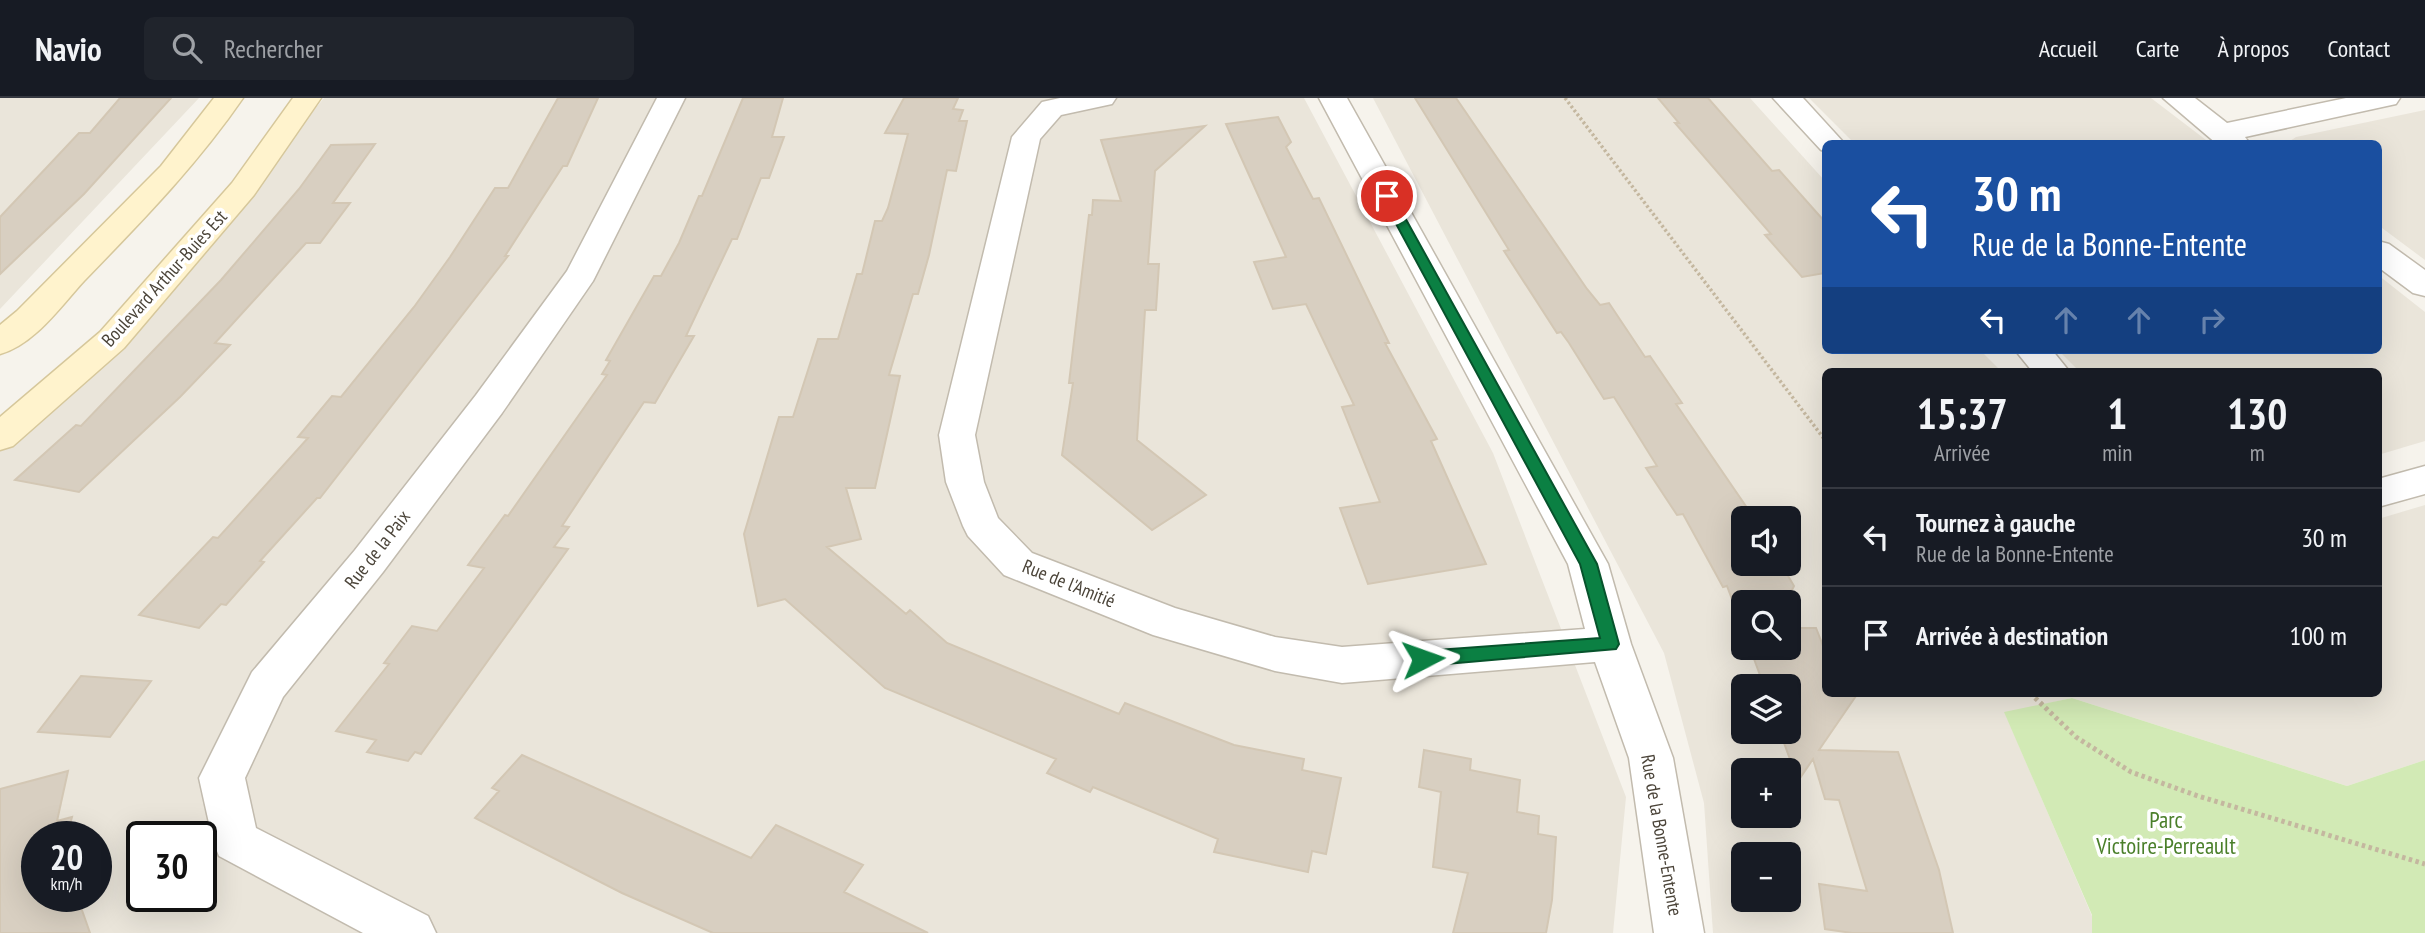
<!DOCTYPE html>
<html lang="fr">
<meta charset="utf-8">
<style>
body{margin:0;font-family:"PT Sans Narrow",sans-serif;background:#20242c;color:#f1f3f6;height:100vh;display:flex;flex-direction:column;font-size:26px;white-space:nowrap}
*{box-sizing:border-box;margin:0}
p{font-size:23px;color:#9ea1a6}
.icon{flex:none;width:38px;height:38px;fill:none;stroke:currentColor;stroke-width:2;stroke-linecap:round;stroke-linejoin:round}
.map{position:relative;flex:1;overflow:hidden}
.details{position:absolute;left:1822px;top:270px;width:560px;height:329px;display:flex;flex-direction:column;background:#171b24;border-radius:10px;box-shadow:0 7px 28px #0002}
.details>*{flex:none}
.guide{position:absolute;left:1822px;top:42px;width:560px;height:214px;border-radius:10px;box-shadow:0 7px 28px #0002;background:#1a4fa0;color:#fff;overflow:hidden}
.controls{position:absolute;left:1731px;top:408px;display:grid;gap:14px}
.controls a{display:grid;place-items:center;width:70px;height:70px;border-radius:10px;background:#171b24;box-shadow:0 7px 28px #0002;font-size:35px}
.speed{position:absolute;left:21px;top:723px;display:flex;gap:14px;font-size:35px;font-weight:700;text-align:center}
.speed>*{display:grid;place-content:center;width:91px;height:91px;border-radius:50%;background:#171b24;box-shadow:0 7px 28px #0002;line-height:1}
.speed small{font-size:18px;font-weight:400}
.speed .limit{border:4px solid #111;border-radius:10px;background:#fff;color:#111}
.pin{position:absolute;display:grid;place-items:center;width:60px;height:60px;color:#fff;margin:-30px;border:4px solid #fff;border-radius:50%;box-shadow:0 2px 7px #0007}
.me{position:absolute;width:77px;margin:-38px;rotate:86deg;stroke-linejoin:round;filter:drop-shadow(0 0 5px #0008)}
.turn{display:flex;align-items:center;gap:24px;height:147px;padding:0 35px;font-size:32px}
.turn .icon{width:91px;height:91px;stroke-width:2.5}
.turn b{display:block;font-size:49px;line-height:60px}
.lanes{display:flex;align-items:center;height:66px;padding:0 35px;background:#0003;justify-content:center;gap:35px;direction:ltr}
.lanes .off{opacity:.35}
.eta{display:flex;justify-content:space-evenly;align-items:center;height:119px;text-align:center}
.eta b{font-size:42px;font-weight:700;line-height:49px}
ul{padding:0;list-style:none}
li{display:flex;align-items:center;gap:21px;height:98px;padding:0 35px;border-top:2px solid #363941}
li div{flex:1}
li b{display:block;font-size:26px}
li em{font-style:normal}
header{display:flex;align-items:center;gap:42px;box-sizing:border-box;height:98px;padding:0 35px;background:#171b24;border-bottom:2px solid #363941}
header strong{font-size:33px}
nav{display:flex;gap:38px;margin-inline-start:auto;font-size:24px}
.search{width:490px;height:63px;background:#20242c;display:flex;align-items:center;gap:18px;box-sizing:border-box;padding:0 24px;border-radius:10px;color:#9ea1a6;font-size:26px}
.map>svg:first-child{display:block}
.residential{fill:#eae5da;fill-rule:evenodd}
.green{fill:#d2eab5}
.building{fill:#d8cfc1;stroke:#d3c7b4;stroke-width:2}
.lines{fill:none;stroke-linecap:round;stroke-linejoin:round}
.street-casing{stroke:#c2bbae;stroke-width:3}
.secondary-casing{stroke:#d6c79b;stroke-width:3}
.path-far1{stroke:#c4b79f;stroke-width:3.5;stroke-dasharray:2.5 2.5;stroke-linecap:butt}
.path{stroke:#c4b79f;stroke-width:5;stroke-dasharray:3.5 3.5;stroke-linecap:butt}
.street{fill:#fff;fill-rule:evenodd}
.secondary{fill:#fff3cd;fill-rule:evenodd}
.route{fill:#0b8043;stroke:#07532c;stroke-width:2}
.labels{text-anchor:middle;stroke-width:7;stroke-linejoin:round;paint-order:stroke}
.street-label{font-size:19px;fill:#4b4439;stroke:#fff}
.near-park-label{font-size:23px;fill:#4a7f2a;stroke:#fff}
</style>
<header>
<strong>Navio</strong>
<div class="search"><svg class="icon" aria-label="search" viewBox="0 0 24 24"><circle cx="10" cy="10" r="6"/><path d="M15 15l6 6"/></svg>Rechercher</div>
<nav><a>Accueil</a><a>Carte</a><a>À propos</a><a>Contact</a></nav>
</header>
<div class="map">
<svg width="2425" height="835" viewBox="0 0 2425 835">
<rect width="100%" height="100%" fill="#f6f3ec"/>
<!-- residential -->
<path class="residential" d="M0,0H199L0,211Z
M324,0H1304L1493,355L1626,699L1613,835H0V348L108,262ZM37,738H96V798H37ZM142,738H201V798H142Z
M1373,0H1750L1825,83V252H1980L2001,273H1825V595H2378V421L2425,407V662L2347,688L2072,600L2005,615L2092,818V835H1713L1704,705L1664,555ZM1743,420H1788V466H1743ZM1743,504H1788V550H1743ZM1743,588H1788V634H1743ZM1743,672H1788V718H1743ZM1743,756H1788V802H1743Z
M1809,0H2151L2210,45H1854Z
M2425,12V162L2378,127V46L2287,45L2296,39Z
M2378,177L2425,214V343L2378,357V273H2079L2058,252H2378Z"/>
<!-- green -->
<path class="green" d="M2072,600L2347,688L2425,662V835H2092V817L2004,614Z"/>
<!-- building -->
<path class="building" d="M120,0H171L84,96L0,176V119L79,35H90Z
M558,0H598L567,68H563L505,158H508L320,400H317L260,463L264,464L226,507L221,506L199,530L139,517L213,439L218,440L308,340L298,339L332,298L341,299L414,209L450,159L495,90H508Z
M743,0H783L772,39H784L769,80H761L737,141H732L686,238H694L655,305L644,304L562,428L569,429L554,449L568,451L421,656L415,654L408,663L367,654L376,642L336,633L389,566L384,565L412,528L437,533L484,470L468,467L505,417L508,418L607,277L602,276L610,263L606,262L654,178H661L679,145L699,98H702Z
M904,0H958L953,11L963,12L959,23H967L956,73L947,72L929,157L918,196H913L889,277L900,278L875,390H846L861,441L827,449L906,516L910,512L947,545L1119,616L1125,605L1234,647L1304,661L1302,672L1341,680L1326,756L1312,753L1308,774L1214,754L1218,741L1093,689L1090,694L1047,675L1056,661L885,590L785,501L758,508L744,436L779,319H793L818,241H838L857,176H862L875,123H882L888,110L908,36L885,35Z
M1415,0H1456L1587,191L1600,207L1609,205L1645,259L1650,258L1682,305L1676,306L1754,420H1743V466H1781L1794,488L1786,504H1743V531L1727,488L1723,489L1683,416L1677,417L1646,370L1657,368L1614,299L1604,301L1569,245L1561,234L1557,235L1504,153L1509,152Z
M1658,0H1708L1772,73L1779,72L1825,124V175L1802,179L1765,137L1771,136L1675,25H1679Z
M1278,19L1291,44L1286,49L1313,101L1319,100L1389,245H1385L1437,341L1431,343L1486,466L1368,486L1340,410L1380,404L1342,309L1354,307L1306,206L1273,211L1254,164L1286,159L1226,26Z
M1205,28L1155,73L1148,166H1159L1156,212H1145L1137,342L1206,397L1152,432L1062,357L1073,285H1069L1089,117H1092L1093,102L1121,103L1101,42Z
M375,46L333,105H350L320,145H306L215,245L230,247L180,299L79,394L15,382L76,327L81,328L221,182L299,91L331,47Z
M1788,530H1816L1825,553V595H1858L1819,652L1898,654L1939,772L1953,835H1852L1825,831L1819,786L1867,793L1839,702L1825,701L1813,661L1798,683L1780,634H1788V588H1764L1750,550H1788Z
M81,578L151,583L110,639L38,634Z
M1424,652L1471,661L1470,672L1520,682L1517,714L1539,718L1538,736L1556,739L1552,802L1546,835H1453L1468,775L1433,769L1441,694L1419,689Z
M522,657L751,760L776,727L863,767L844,794L928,835H713L622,795L475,720L499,693L492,690Z
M68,673L57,723L72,719L67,738H37V798H77L90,835H0V691Z"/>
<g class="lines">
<defs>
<path id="street" d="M657,0H685L593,183L502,315L383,474L283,599L245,680L256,730L428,818L436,835H363L219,758L213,743L199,680L252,574L355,452L476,297L567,173Z
M1060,0H1116L1112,6L1061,17L1040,41L975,337L984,384L998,420L1032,455L1175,510L1275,539L1342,549L1585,531L1568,466L1319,0H1347L1608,466L1631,546L1673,660L1704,835H1654L1629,660L1595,564L1342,585L1275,573L1153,537L1004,477L968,438L963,428L946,384L939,337L1012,39L1042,4Z
M1773,0H1803L1845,46H1825V53L1821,52Z
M2163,0H2195L2227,25L2346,0H2400L2396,6L2245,39L2250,46H2217Z
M2378,143L2389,146L2425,172V198L2413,195L2378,169Z
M2015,252H2052L2069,273H2032Z
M2425,368V396L2378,409V381Z"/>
<path id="secondary" d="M214,0H243C197,67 141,124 84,183C61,208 34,247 0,256V227L17,213L161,68Z
M293,0H321L254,97L124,250L13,348L0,352V319L100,234L232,85Z"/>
</defs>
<!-- street casing -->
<use href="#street" class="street-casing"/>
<!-- secondary casing -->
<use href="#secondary" class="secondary-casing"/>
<!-- path-far1 -->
<path class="path-far1" d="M1565,0L1825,342"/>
<!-- path -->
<path class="path" d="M2030,595L2076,639L2131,674L2198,698L2425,766"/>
<!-- street -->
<use href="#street" class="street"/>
<!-- secondary -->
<use href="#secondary" class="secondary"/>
</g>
<!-- route -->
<path class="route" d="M1387,94L1393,98L1597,466L1619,546L1616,551L1423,568L1417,566L1414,561L1417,555L1423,553L1600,540L1580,466L1381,98Z"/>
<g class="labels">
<!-- street labels -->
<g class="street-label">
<text transform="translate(164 180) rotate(-48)" y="7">Boulevard Arthur-Buies Est</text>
<text transform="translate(377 451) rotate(-52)" y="7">Rue de la Paix</text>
<text transform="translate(1069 485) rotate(22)" y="7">Rue de l'Amitié</text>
<text transform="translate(1662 737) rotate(80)" y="7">Rue de la Bonne-Entente</text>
</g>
<!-- near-park labels -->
<g class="near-park-label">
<text x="2166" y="730">Parc<tspan x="2166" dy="26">Victoire-Perreault</tspan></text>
</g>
</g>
</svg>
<div class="controls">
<a><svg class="icon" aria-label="sound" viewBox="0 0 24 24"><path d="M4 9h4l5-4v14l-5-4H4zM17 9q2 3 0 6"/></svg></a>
<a><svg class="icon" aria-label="search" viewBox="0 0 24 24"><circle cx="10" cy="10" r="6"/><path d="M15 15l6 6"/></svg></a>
<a><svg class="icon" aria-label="layers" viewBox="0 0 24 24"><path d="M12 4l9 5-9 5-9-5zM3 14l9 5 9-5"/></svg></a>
<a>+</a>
<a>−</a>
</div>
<div class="speed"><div>20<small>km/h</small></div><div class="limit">30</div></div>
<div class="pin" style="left:1387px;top:98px;background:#d93025"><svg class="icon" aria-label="arrive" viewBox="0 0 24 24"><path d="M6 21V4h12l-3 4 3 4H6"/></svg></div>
<svg class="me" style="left:1423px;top:561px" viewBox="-20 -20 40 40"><path d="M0-17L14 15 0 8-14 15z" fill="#0b8043" stroke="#fff" stroke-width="4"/></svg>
<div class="guide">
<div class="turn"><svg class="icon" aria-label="left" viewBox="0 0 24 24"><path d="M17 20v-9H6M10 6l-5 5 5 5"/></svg><div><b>30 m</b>Rue de la Bonne-Entente</div></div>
<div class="lanes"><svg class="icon" aria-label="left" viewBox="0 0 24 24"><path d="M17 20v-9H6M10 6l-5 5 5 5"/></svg><svg class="icon off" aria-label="ahead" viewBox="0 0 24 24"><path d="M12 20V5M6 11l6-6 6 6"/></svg><svg class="icon off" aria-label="ahead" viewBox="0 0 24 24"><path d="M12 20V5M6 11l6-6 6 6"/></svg><svg class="icon off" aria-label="right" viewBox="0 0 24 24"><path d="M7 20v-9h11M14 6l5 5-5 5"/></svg></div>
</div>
<section class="details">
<div class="eta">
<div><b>15:37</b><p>Arrivée</p></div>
<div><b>1</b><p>min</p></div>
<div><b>130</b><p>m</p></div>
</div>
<ul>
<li><svg class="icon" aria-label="left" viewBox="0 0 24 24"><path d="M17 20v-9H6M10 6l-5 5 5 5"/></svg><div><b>Tournez à gauche</b><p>Rue de la Bonne-Entente</p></div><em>30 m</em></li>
<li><svg class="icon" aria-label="arrive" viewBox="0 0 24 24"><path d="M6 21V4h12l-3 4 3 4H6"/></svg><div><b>Arrivée à destination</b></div><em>100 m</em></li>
</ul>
</section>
</div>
